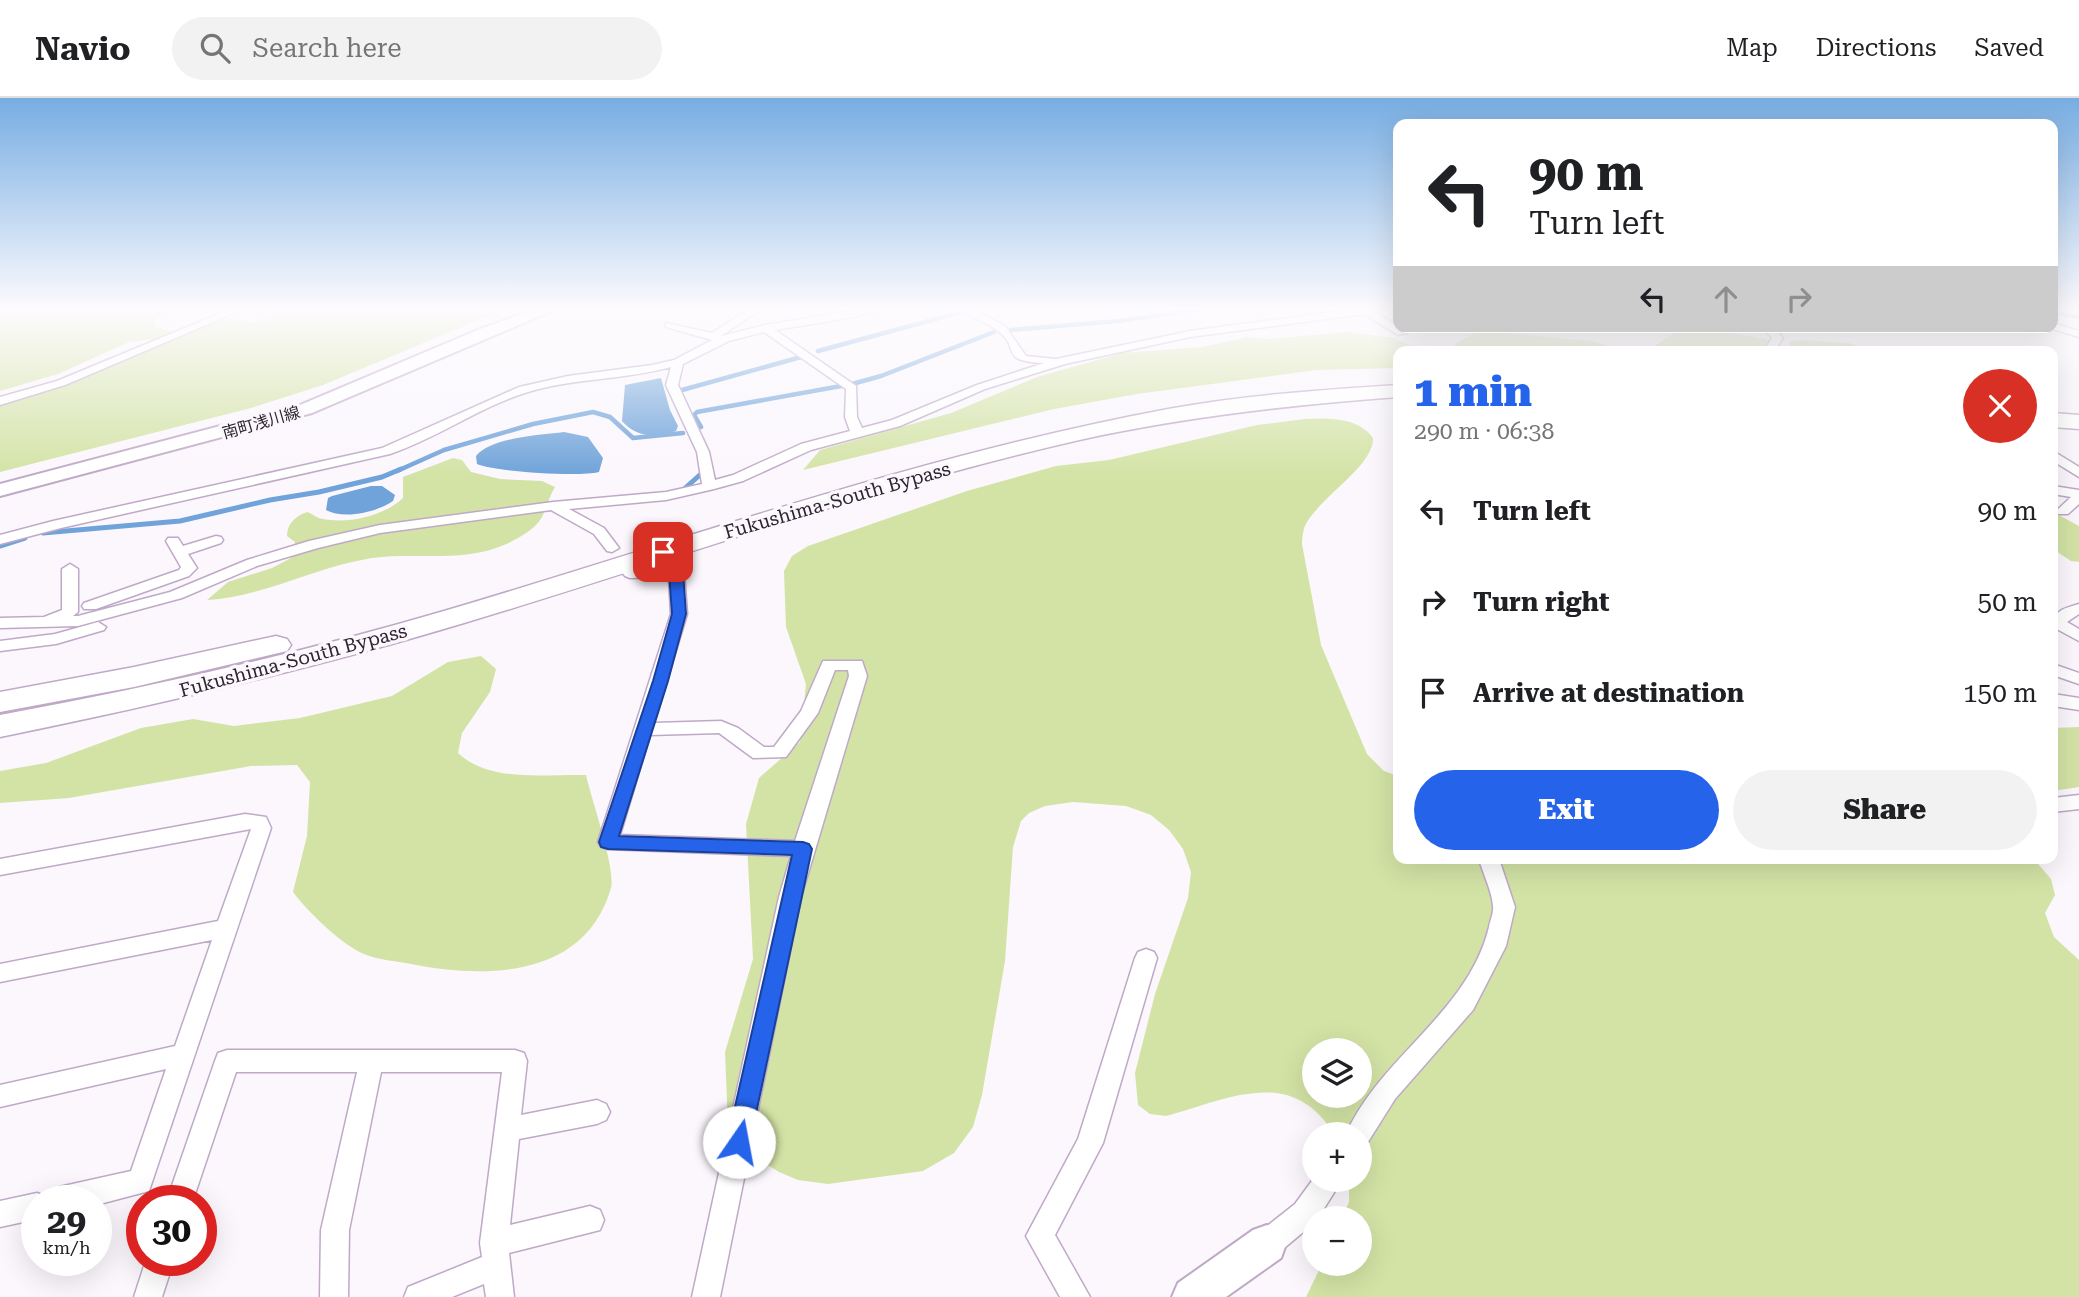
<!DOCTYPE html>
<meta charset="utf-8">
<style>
body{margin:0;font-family:"Roboto Serif","Noto Sans JP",serif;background:#f2f2f2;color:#202124;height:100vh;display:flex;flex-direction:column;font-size:26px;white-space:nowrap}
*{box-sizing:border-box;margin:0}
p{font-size:23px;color:#757577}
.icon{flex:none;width:38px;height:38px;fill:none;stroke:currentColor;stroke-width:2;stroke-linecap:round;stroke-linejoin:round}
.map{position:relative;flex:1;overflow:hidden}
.panel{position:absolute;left:1393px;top:248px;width:665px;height:518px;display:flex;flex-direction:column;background:#fff;border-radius:14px;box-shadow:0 7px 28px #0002}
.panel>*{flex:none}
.top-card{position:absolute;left:1393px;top:21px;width:665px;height:214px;border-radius:14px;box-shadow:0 7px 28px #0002;background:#fff;color:#202124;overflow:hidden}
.controls{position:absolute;left:1302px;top:940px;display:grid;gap:14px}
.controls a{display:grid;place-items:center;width:70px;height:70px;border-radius:50%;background:#fff;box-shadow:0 7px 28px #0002;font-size:35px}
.speed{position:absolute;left:21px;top:1087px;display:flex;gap:14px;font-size:35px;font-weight:700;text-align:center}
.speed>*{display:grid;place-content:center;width:91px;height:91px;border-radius:50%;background:#fff;box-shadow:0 7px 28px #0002;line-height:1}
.speed small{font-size:18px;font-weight:400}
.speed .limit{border:10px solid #d22;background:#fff;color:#111}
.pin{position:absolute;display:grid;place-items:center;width:60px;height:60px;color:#fff;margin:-30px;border-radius:14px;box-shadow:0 4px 10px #0006}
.me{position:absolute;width:77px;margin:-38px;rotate:12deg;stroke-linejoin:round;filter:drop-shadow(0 0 5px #0008)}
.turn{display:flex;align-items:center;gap:24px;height:147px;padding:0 21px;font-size:32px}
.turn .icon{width:91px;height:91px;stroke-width:2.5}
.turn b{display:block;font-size:49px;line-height:60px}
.lanes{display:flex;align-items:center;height:66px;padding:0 21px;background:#0003;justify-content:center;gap:35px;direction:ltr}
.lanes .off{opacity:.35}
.round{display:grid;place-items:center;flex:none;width:74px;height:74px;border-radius:37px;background:#f2f2f2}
.overview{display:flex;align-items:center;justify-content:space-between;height:119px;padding:0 21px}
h1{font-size:42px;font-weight:800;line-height:52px;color:#2563eb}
.primary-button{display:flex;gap:14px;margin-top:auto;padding:14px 21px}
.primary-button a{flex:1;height:80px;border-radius:42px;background:#2563eb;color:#fff;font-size:28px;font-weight:800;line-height:80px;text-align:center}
.primary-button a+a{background:#f2f2f2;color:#202124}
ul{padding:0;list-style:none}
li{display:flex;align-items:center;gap:21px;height:91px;padding:0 21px}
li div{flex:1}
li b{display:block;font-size:26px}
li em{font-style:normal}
header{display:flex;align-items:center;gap:42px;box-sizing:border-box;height:98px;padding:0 35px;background:#fff;border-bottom:2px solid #e0e0e0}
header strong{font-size:33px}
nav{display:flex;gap:38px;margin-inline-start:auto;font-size:24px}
.search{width:490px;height:63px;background:#f2f2f2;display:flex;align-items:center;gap:18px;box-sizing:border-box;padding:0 24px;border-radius:38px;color:#757577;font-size:26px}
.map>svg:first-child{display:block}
.green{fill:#d3e3a5;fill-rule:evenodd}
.water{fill:#6fa3d9}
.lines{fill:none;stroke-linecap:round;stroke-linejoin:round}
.stream-far1{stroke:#6fa3d9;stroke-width:4.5}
.stream{stroke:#6fa3d9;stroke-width:5}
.street-casing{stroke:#bfa9c7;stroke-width:3}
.secondary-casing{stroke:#bfa9c7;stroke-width:4}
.highway-casing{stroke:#bfa9c7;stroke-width:3}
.street{fill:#fff;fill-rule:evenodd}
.secondary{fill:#fff;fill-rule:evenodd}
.highway{fill:#fff;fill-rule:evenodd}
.route{fill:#2563eb;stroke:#184099;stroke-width:2}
.labels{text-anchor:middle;stroke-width:7;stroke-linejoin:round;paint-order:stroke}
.far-street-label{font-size:16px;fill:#2c242f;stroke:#fbf7fd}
.street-label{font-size:19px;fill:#2c242f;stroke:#fbf7fd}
</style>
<header>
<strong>Navio</strong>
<div class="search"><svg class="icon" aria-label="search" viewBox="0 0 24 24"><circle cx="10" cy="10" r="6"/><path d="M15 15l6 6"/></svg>Search here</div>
<nav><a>Map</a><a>Directions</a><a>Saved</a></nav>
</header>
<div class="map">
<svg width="2079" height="1199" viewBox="0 0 2079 1199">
<rect width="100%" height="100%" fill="#fbf7fd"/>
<!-- green -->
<path class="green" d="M0,210H178L153,223L156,229L180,235L228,221L254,224L299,210H507L323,287L251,310L0,374V304L111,267L156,248L157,244L153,241L129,244L58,276L0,293Z
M1638,229H1718V233L1766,241L1769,244L1759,254H1639L1655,248L1678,232Z
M1348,234L1394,240L1425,254H1398V270L1316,272L1137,296L1054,311L803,372L820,352L951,315L1037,279L1122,255L1202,249L1248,239L1266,241Z
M1492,234L1590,243L1618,250L1621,254H1537L1517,249L1474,254L1459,251L1454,246L1475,235Z
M1800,242L1849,245L1858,248L1850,254H1784L1789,251L1790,243Z
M1305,321C1328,320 1358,319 1373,340C1374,369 1316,401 1304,430C1303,435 1302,441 1302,446L1321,547L1367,656L1384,673L1398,678V761H2034L2051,781L2055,797L2045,815L2054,839L2079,862V1199H1306L1322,1166H1360V1120H1342L1349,1104V1082H1360V1036H1334C1291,967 1229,1001 1166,1018L1150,1016L1138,1007L1135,975L1155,896L1188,800L1191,774L1183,751L1169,732L1151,717L1126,708L1073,704L1045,708L1029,715L1021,723L1013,749L1005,863L982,997L973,1029L954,1055L923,1073L828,1086L798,1082L779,1074L749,1055L728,1028L725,954L753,861L746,726L759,680L800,644L806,586L786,529L784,473L792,458L808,448L967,393L1056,368L1109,362L1257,327ZM1314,952H1360V998H1314Z
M453,360L462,362L471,374L500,381L542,383L555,389C549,399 547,409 542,419C535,432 517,441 504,447C463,465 415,454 372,460C315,469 266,498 207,502L228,484L272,470L291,460L295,444L287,438C287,425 296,418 307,414C313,416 316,420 323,421C349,426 384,418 403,400V379Z
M2053,414L2079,428V464L2071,463L2053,451Z
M481,558L496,571L490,594L462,635L458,655C490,685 544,676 586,677C591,700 616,771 611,790C585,880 487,881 411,866C396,863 378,862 364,856C342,847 307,813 293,794L307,738L310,684L297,667L251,668L69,700L0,705V673L46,665L141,630L193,621L234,628L300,620L392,598L448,564Z
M2079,629V689L2053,693V630Z"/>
<!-- water -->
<path class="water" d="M661,280L670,312L678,328L676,333C657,340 636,340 622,323L625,287Z
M564,334L588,339L603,360L599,374C579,379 496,374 477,366L476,358C491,339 542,337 564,334Z
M371,388H382L395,397L393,403C377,414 344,422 326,412L328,400L332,398Z"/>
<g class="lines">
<!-- stream-far1 -->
<path class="stream-far1" d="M2053,214L2079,219
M1011,232L1118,223L1209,210
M818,253L965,213
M852,286L881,278L994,234
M682,292L801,259
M701,329L694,317L697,314L841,288
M397,373L444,352L533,326L593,314L610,319L633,340L683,335"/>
<!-- stream -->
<path class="stream" d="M683,392L702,375
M43,435L180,423L270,402L319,394L382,379L401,371
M0,448L25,440"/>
<defs>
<path id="street" d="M233,210H246L65,287L0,307V299L57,283Z
M751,210H763L721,238L765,227L868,210H886L855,219L775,232L856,288L857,319L862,330L892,322L977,287L1044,265C997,263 1022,251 998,233C986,223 969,220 958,210H970L1005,228L1026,258L1056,261L1190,233L1361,210H1390L1376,214L1407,235L1398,237L1364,216L1190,239L1065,266L985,291L900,328L811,352L743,383L714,391L666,402L569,411L604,430L619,450L612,454L607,453L594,436L551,412L380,435L318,450L257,468L182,500L78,528L0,530V520L44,519L62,512V471L70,466L78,471V514L73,518H78L170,494L247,462L309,443L380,427L553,404L666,394L702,386L697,354L666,287L671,269C624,282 574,280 528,294C479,309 438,340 390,356L61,430L0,446V437L53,423L382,350L519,289L568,278L652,267L674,262L712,242L666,229V225L712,235ZM764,234L846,291L845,319L850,333L801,346L733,377L715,382L709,354L678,287L683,266L729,243Z
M2053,225L2079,233V239L2049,230L2053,229Z
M1762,229H1773L1783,240L1774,254H1763L1772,240Z
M2053,353L2079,369V379L2053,363Z
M2053,388L2079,392V406L2068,416H2058L2056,413L2071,399L2053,396Z
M216,438L221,439L223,442L221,445L188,456L197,470L189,478L96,511H84L82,508L84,505L179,472L181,469L166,443L168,440H178L183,448Z
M663,450L668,451L684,474L687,516L654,625L721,623L738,630L764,649H774L801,613L823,563H862L867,578L801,799L720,1199H692L779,799L791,758L608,751L601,749L598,744L671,516L669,479L630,480L625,478L615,466L623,461L628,463L634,470H666L656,454ZM835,572H848L849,578L795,743L620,737L650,637L719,635L753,660L786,659L818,615Z
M2079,506V516L2067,524L2079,531V543L2053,529C2053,512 2065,510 2079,506Z
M98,524L106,529L104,532L56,546L0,553V543L55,536Z
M2053,566L2079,575V586L2053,577Z
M2053,596L2079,600V612L2053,608Z
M2079,697V711L2053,714V700Z
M245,716L266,719L271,730L149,1093L96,1107V1102H37V1121L0,1129V1103L37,1095L47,1099L50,1093L59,1089L131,1073L166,971L0,1009V987L175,948L212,842L0,884V866L218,823L251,731L0,777V761Z
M1479,761H1499L1515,809L1506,848L1473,912L1395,1001L1368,1044L1360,1048V1036H1346C1381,958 1468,915 1489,829C1490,823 1494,814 1493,808C1492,793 1483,776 1479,761Z
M1146,851L1154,854L1157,860L1103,1045L1055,1137L1090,1199H1060L1026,1138L1078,1041L1135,860L1138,854Z
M227,952H515L524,955L527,963L521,1017L597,1002L606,1006L610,1014L606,1022L597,1026L519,1041L510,1127L590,1108L600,1112L604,1122L600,1132L509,1155L514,1199H486L484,1186L452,1199H404L408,1189L482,1159L480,1145L502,974H381L349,1132L348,1199H320L321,1132L357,974H236L193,1102H167L215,963L218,955Z
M1314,1080L1342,1082L1318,1120H1314V1125L1277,1156L1267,1160L1257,1156L1253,1146L1257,1136L1295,1106Z
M146,1162H174L162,1199H134Z"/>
<path id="secondary" d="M539,210H559L312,315L0,398V386L300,307L480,231Z
M1267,1127L1281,1132L1286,1146L1281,1160L1226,1199H1172L1178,1185L1253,1132Z"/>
<path id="highway" d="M1398,287V299C1289,307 1182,319 1075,343C868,390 668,464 464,525C312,571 156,607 0,639V617C149,589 298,556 444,513C684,442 921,357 1168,311C1244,297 1321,292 1398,287Z
M2053,315L2079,317V331L2053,329Z
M276,538L287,541L291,547L287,553L134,589L0,614V594L134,569Z"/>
</defs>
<!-- street casing -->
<use href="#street" class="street-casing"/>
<!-- secondary casing -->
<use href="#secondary" class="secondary-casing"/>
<!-- highway casing -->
<use href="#highway" class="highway-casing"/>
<!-- street -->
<use href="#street" class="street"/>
<!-- secondary -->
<use href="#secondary" class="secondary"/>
<!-- highway -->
<use href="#highway" class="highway"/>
</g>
<!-- sky -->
<linearGradient id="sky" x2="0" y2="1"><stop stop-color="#77ade2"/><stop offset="0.56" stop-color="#fdfbfe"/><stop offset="1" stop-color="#fdfbfe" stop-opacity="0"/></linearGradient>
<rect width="2079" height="378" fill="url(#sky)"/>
<!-- route -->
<path class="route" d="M663,450L668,451L683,474L686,516L668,583L619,738L803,744L809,746L812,751L750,1044L747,1052L739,1055L730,1052L727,1044L792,757L608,751L601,749L599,744L653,583L672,516L669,474L656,454Z"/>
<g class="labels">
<!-- far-street labels -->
<g class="far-street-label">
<text transform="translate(261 324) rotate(-16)" y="6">南町浅川線</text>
</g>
<!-- street labels -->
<g class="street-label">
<text transform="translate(837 402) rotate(-16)" y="7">Fukushima-South Bypass</text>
<text transform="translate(293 562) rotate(-15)" y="7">Fukushima-South Bypass</text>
</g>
</g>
</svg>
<div class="controls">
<a><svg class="icon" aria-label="layers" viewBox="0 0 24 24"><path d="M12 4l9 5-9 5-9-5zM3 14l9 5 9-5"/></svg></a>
<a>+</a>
<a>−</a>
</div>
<div class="speed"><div>29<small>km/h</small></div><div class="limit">30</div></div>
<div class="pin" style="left:663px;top:454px;background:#d93025"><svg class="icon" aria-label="arrive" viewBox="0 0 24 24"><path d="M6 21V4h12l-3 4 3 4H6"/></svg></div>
<svg class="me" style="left:739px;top:1044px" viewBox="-20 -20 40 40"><circle r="19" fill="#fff"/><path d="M0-13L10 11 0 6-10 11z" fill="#2563eb"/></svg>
<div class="top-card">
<div class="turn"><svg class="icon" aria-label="left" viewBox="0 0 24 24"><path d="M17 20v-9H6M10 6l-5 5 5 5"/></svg><div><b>90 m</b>Turn left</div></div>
<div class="lanes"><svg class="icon" aria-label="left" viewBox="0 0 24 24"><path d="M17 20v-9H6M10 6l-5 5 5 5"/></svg><svg class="icon off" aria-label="ahead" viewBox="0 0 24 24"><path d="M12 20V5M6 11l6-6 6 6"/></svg><svg class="icon off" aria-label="right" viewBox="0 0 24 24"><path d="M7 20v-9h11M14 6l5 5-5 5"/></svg></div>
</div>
<section class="panel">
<div class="overview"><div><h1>1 min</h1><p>290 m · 06:38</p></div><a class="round" style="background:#d93025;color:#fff"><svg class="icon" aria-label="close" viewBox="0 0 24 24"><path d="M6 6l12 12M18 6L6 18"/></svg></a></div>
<ul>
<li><svg class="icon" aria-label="left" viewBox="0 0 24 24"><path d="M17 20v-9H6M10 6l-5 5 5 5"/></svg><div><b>Turn left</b></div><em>90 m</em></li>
<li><svg class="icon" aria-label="right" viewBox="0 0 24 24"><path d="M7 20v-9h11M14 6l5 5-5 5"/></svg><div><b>Turn right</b></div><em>50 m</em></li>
<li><svg class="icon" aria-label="arrive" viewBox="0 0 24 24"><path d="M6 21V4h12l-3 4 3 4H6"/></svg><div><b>Arrive at destination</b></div><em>150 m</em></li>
</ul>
<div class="primary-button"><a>Exit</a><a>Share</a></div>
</section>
</div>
